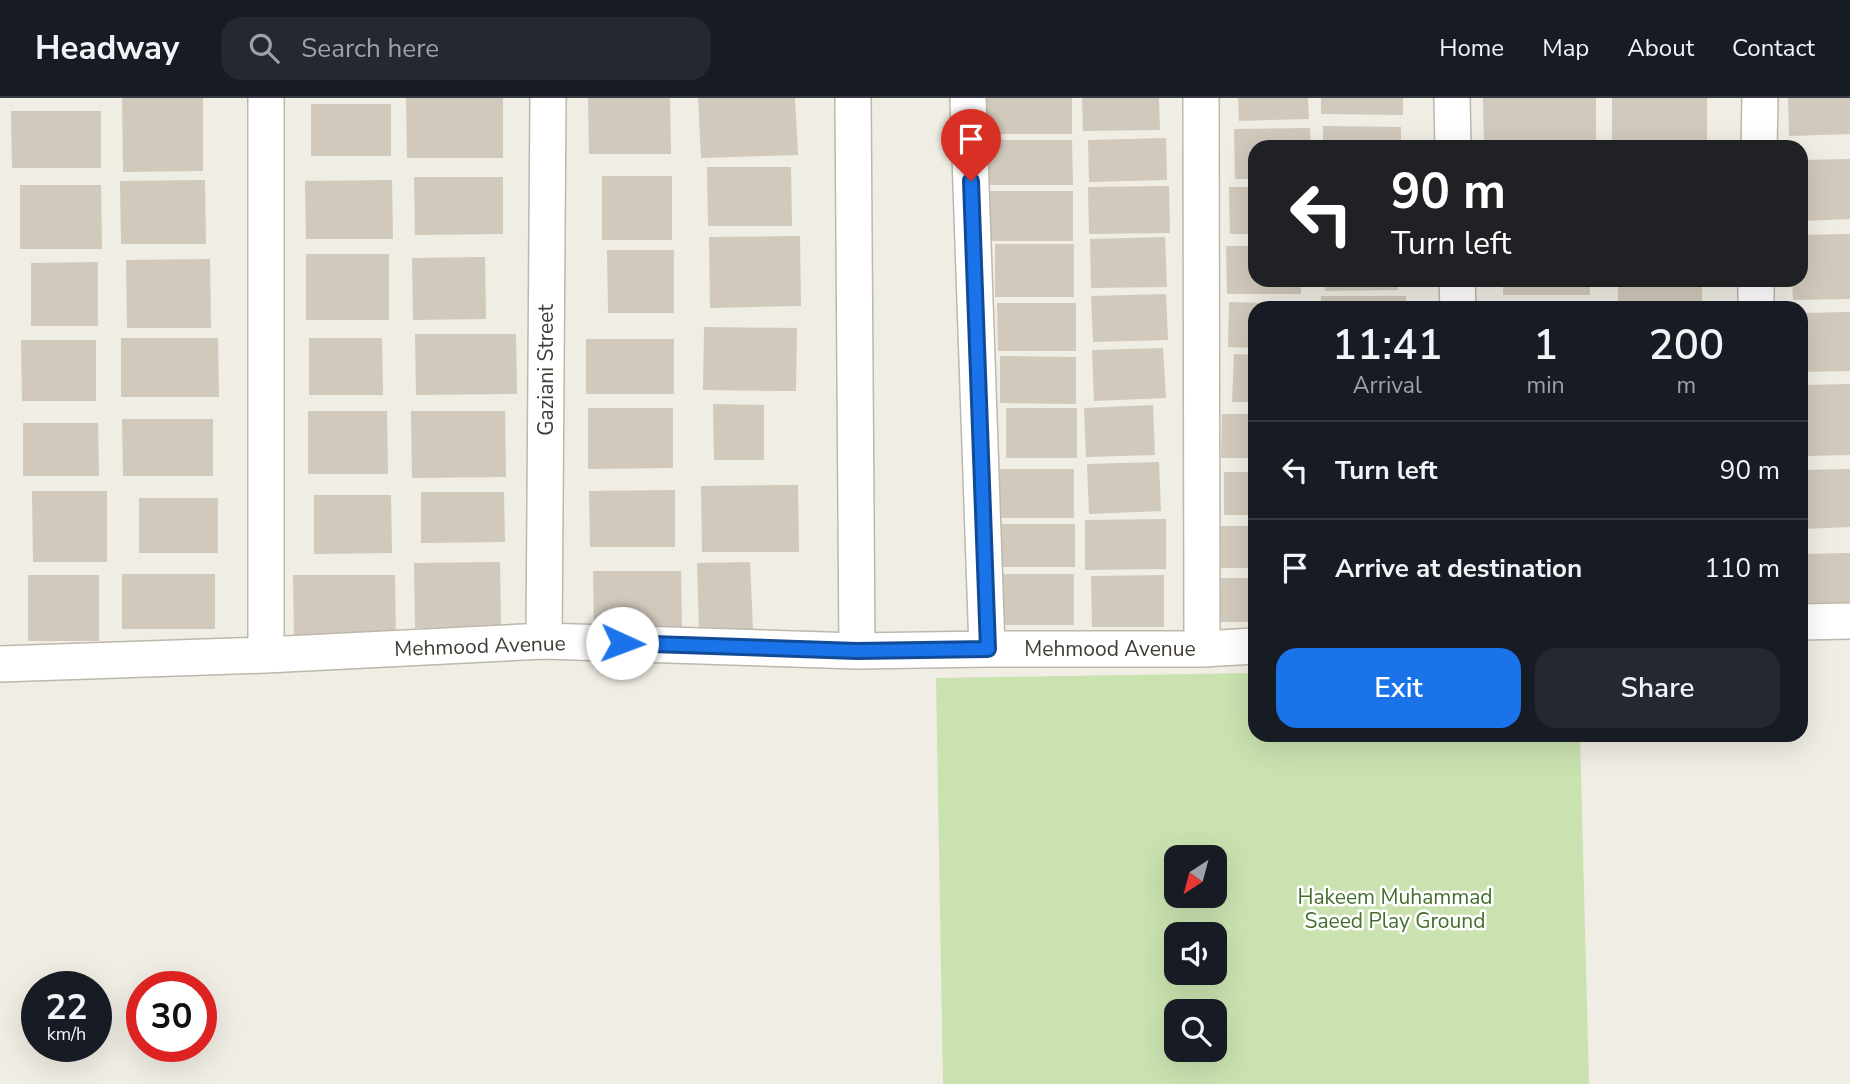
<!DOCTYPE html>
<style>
body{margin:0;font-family:"Nunito Sans",sans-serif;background:#242831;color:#f1f3f6;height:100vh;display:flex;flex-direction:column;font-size:26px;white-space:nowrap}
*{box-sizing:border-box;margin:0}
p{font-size:23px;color:#9ea1a6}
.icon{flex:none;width:38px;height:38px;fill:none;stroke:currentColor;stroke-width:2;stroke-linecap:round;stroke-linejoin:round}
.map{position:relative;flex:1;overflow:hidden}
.details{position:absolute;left:1248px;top:203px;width:560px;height:441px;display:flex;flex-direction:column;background:#171b24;border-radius:21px;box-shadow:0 7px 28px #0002}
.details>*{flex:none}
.hud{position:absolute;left:1248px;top:42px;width:560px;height:147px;border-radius:21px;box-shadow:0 7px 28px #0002;background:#202124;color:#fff;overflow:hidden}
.needle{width:46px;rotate:216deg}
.controls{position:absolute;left:1164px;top:747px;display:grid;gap:14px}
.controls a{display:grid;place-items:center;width:63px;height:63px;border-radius:14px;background:#171b24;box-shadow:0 7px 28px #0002;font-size:35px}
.speed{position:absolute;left:21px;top:873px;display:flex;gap:14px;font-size:35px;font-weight:700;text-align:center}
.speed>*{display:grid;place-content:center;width:91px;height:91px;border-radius:50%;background:#171b24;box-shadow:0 7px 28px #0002;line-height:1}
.speed small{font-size:18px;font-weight:400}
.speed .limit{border:10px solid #d22;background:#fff;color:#111}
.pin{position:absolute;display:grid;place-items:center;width:60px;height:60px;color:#fff;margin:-72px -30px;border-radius:50% 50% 50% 0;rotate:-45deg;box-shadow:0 0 7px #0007}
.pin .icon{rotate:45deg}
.me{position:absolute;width:77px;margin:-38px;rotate:92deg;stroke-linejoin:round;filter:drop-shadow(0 0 5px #0008)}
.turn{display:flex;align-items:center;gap:24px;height:147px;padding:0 28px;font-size:32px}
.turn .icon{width:91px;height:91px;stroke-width:2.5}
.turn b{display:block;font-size:49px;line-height:60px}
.eta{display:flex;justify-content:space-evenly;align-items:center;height:119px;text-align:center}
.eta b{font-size:42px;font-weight:600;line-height:49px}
.primary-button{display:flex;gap:14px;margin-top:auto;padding:14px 28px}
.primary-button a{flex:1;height:80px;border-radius:21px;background:#1a73e8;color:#fff;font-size:28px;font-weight:600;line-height:80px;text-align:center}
.primary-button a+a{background:#242831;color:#f1f3f6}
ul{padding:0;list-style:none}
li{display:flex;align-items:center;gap:21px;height:98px;padding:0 28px;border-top:2px solid #363941}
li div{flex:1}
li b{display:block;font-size:26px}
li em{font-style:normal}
header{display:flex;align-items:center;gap:42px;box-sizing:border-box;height:98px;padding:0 35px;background:#171b24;border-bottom:2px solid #363941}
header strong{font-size:33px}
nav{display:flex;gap:38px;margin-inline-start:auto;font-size:24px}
.search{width:490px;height:63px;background:#242831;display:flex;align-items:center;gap:18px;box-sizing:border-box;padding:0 24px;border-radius:21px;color:#9ea1a6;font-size:26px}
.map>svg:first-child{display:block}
.green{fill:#cae2b0;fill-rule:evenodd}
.building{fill:#d1c9bb}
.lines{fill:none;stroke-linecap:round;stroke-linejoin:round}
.street-casing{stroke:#beb8ab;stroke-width:38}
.street{stroke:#fff;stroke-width:35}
.route-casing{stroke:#114b97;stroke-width:18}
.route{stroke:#1a73e8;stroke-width:12}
.labels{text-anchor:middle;stroke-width:5;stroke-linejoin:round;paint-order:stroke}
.street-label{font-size:21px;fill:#423d35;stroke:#fff}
.park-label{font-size:21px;fill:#446e2e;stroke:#fff}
</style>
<header>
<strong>Headway</strong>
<div class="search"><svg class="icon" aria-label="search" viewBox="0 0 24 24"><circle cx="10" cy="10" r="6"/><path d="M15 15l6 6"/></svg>Search here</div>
<nav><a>Home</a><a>Map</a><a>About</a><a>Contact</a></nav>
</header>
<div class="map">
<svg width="1850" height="986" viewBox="0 0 1850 986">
<rect width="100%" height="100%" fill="#f0ede4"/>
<!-- green -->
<path class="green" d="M1255,575V637H1580L1589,986H943L936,580ZM1176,760H1214V798H1176ZM1176,836H1214V875H1176ZM1176,914H1214V952H1176Z"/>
<!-- building -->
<path class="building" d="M122,0H203V73L123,74Z
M406,0H503V60H407Z
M588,0H670L671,56H589Z
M698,0H795L798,57L701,60Z
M983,0H1072V36H983Z
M1082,0H1159L1160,32L1083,33Z
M1238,0H1308L1309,21L1239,23Z
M1321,0H1403V17L1321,16Z
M1483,0H1596V49H1484Z
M1612,0H1707V46H1612Z
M1788,0H1850V36L1789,38Z
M311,6H391V58H311Z
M11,13H101V70H12Z
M1323,28L1401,29V49H1323Z
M1310,30L1311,49H1255V81H1235L1234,31Z
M1166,40L1167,82L1089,84L1088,42Z
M987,42H1072L1073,87H987Z
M1850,61V121L1801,123V62Z
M707,69H791L792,128H708Z
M602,78H672V142H602Z
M414,79H503V136L415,137Z
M205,82L206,146H121L120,83Z
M392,82L393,141H306L305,83Z
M20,87H101L102,151H20Z
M1169,88L1170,135L1089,136L1088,89Z
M1229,89H1255V136H1230Z
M983,93H1073V143H983Z
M1850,136V201L1793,202L1792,182H1801V137Z
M800,138L801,208L710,210L709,139Z
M1165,139L1167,189L1091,190L1090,141Z
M995,146H1074V199H995Z
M1226,148H1255V182H1301V196H1227Z
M607,152H674V215H608Z
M306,156H389V222H306Z
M485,159L486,221L413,222L412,160Z
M210,161L211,230H127L126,162Z
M98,164V228H31V165Z
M1325,182H1398V192L1325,193Z
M1503,182H1590V197H1503Z
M1618,182H1702V205L1618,206Z
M1166,196L1168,242L1093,244L1091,198Z
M1321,198H1406V210H1321Z
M1229,204L1305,206V210H1255V250L1228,249Z
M997,205H1076V253H998Z
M1850,214V273L1802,274L1801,215Z
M704,229L797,230L796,293L703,292Z
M415,236H516L517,296L416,297Z
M121,240H218L219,299H121Z
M309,240H382L383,297H309Z
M586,241H674V296H586Z
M21,242H96V303H22Z
M1163,250L1166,300L1094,303L1092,252Z
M1234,256L1255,257V304H1232Z
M1000,258L1076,259V306L1000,305Z
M1850,286V357L1806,358L1804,287Z
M713,306L764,307V362H714Z
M1153,307L1155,357L1086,359L1084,310Z
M588,310H673V370L588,371Z
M1006,310H1077V360H1006Z
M308,313H387L388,376H308Z
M411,313H505L506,379L412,380Z
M1222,316H1255V360H1221Z
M122,321H213V378H123Z
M23,325H98L99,378H23Z
M1159,364L1161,413L1089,416L1087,366Z
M989,371H1074V420H989Z
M1850,371V429L1801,431V372Z
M1224,374H1255V417H1224Z
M798,387L799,454H702L701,388Z
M675,392V449H590L589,393Z
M32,393H107V464H33Z
M421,394H504L505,444L421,445Z
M314,397H391L392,455L314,456Z
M139,400H218V455H139Z
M1166,421V471L1085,472V422Z
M999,426H1075V469H1000Z
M1220,428H1255V470H1220Z
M1850,455V508L1801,509V456Z
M500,464L501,529L415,530L414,465Z
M750,464L753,531L699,532L697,465Z
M593,473H681L682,530L594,531Z
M122,476H215V531H122Z
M1003,476H1074V527H1003Z
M28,477H99V543H28Z
M293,477H395L396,541L294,542Z
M1164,477V529H1092L1091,478Z
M1218,480H1255V524H1218Z"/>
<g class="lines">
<defs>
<path id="street" d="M266,0V557
M853,0L857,553
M968,0L987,551
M1201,0L1202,551
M1452,0L1453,49
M1759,49L1760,0
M1457,182L1458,210
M1756,210V182
M1801,524L1850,523
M544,543L548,0
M0,566L266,557L544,543L857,553L987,551H1202L1255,548"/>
</defs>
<!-- street casing -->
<use href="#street" class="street-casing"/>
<!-- street -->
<use href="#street" class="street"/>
</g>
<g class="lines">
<defs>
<path id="route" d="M622,545L857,553L988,551L971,83"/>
</defs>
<!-- route casing -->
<use href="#route" class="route-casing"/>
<!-- route -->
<use href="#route" class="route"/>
</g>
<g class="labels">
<!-- street labels -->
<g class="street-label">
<text transform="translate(546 272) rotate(-90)" y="7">Gaziani Street</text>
<text transform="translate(480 548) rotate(-2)" y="7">Mehmood Avenue</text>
<text x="1110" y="558">Mehmood Avenue</text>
</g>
<!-- park labels -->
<g class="park-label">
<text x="1395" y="806">Hakeem Muhammad<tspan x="1395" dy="24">Saeed Play Ground</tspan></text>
</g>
</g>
</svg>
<div class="controls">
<a><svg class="needle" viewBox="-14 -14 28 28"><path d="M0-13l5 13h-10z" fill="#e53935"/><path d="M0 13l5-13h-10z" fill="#9ea1a6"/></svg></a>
<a><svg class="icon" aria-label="sound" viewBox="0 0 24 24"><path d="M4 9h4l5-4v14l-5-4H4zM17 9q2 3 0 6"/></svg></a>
<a><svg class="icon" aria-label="search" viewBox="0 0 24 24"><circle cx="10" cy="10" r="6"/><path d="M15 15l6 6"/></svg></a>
</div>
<div class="speed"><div>22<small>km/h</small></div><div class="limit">30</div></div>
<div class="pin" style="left:971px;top:83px;background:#d93025"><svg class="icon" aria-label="arrive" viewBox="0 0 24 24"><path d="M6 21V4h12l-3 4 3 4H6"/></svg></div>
<svg class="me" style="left:622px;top:545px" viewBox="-20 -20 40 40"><circle r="19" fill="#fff"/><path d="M0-13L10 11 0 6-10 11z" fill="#1a73e8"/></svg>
<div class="hud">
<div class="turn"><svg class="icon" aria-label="left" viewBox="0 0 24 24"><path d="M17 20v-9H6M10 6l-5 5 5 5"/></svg><div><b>90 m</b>Turn left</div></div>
</div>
<section class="details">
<div class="eta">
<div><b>11:41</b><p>Arrival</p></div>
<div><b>1</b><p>min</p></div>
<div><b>200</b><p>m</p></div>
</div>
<ul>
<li><svg class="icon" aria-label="left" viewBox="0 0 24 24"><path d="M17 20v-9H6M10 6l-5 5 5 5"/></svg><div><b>Turn left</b></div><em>90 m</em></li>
<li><svg class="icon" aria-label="arrive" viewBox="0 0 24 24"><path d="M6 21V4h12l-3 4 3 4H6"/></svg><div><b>Arrive at destination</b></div><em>110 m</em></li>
</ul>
<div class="primary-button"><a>Exit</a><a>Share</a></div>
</section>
</div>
